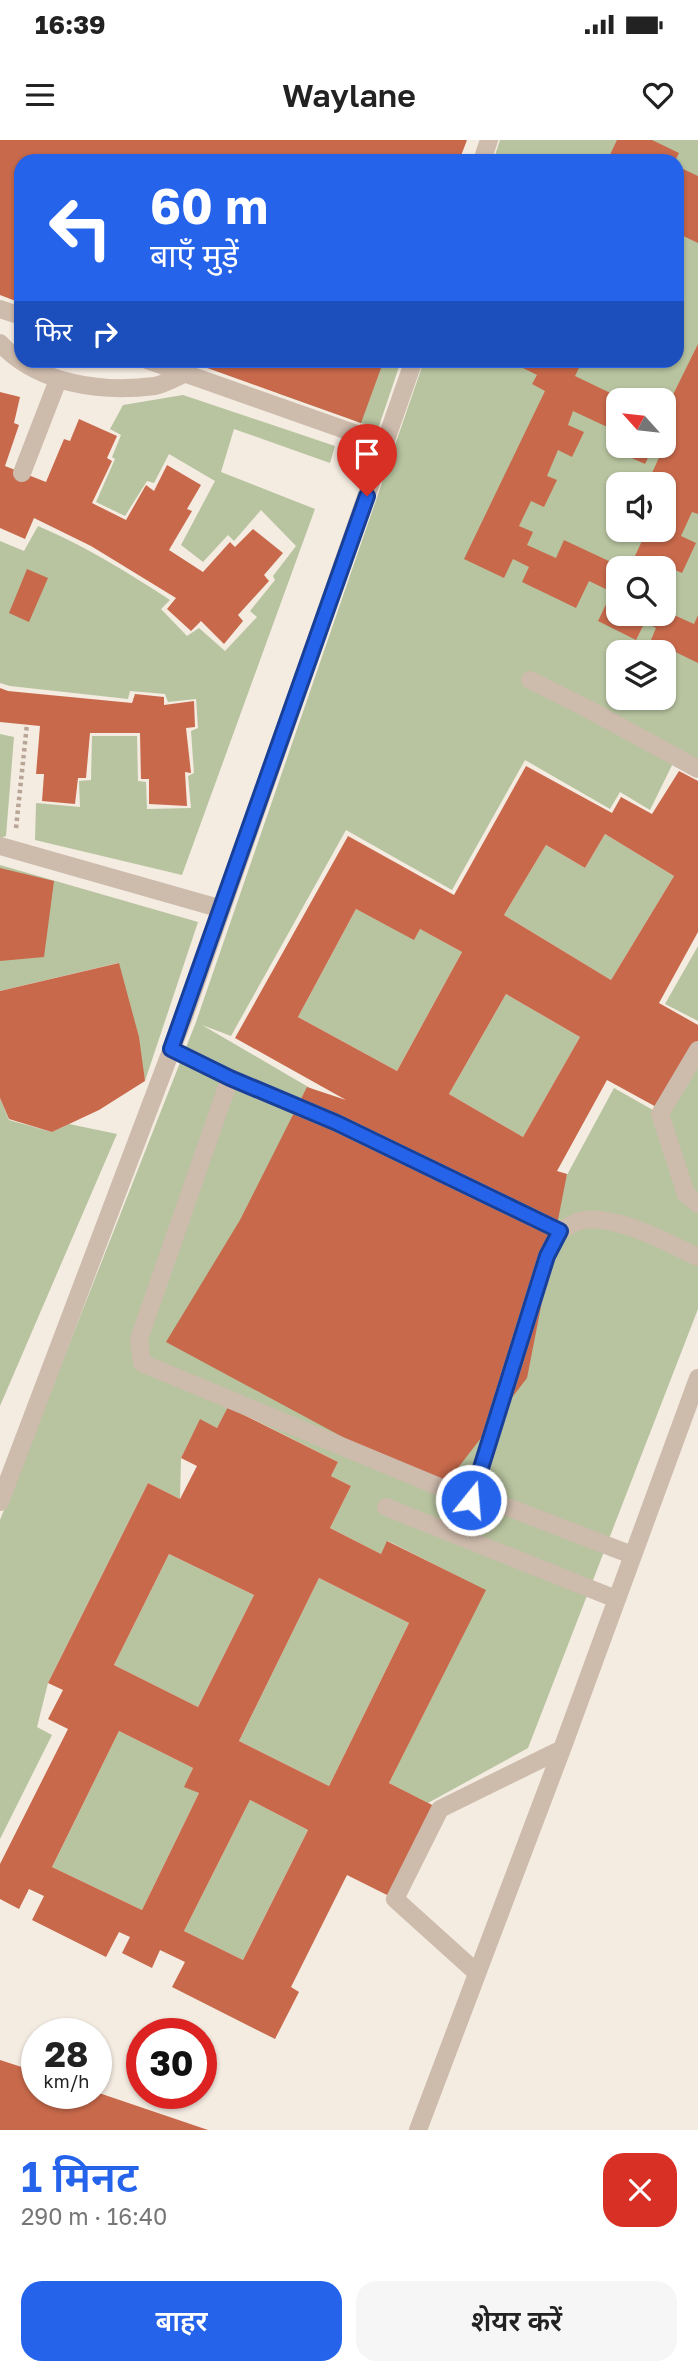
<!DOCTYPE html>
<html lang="hi">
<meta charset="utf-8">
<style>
body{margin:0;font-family:"Golos Text","Noto Sans Devanagari",sans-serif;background:#f6f6f6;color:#222;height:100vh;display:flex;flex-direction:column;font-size:26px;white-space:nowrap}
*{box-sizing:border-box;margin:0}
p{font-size:23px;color:#767676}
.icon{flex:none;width:38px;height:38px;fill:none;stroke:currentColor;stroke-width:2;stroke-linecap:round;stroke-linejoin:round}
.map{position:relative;height:1990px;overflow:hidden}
.sheet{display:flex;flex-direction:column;background:#fff;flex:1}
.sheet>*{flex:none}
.guide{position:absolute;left:14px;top:14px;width:670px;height:214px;border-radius:21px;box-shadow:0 2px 5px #0004;background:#2563eb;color:#fff;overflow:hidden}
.needle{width:46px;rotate:297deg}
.fabs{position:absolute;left:606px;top:248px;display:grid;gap:14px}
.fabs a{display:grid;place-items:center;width:70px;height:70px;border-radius:14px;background:#fff;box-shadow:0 2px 5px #0004;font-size:35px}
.speed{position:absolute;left:21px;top:1878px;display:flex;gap:14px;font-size:35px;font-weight:700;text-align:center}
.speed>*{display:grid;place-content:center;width:91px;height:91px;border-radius:50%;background:#fff;box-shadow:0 2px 5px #0004;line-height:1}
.speed small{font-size:18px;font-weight:400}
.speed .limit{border:10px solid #d22;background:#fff;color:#111}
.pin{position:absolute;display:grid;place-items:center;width:60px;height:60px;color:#fff;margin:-72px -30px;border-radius:50% 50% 50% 0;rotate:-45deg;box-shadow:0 0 7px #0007}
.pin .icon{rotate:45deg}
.me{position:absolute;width:77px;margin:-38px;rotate:17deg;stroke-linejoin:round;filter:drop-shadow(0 0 5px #0008)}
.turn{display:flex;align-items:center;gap:24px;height:147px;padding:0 21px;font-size:32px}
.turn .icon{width:91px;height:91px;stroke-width:2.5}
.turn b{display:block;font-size:49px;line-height:60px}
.then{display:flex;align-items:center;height:66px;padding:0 21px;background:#0003;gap:14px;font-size:26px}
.round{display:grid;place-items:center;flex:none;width:74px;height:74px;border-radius:21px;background:#f6f6f6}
.summary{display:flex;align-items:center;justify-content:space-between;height:119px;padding:0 21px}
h1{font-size:42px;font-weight:600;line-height:52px;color:#2563eb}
.cta{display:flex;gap:14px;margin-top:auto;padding:14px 21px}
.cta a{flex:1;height:80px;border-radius:21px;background:#2563eb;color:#fff;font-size:28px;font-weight:600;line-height:80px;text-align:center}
.cta a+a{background:#f6f6f6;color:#222}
.status{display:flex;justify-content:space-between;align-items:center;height:49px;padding:0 35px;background:#fff;direction:ltr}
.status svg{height:19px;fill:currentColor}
header{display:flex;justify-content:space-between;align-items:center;height:91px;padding:0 21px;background:#fff;font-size:32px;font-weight:600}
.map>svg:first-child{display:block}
.green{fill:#b8c4a0;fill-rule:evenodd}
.building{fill:#c8694b;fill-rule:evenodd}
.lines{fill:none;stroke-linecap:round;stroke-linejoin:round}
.path{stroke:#b9a596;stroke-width:4.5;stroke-dasharray:3.5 3.5;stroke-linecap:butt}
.minor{stroke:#cdbbac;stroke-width:18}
.route-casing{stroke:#184099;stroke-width:18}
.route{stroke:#2563eb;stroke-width:12}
</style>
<div class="status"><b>16:39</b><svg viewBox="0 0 49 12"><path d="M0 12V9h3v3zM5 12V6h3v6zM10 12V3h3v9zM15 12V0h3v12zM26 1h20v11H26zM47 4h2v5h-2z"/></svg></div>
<header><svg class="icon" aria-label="menu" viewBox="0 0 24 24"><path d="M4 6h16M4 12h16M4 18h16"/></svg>Waylane<svg class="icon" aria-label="heart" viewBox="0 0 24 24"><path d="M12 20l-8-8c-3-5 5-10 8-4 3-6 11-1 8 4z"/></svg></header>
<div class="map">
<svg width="698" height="1990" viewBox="0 0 698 1990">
<rect width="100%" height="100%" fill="#f4ebe1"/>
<!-- green -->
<path class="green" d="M500,0H698V624L678,613L650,670L620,652L610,669L525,620L452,750L346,690L231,896L202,885L529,1076L548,1070L614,948L660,974L698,910V1169L528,1608L428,1663L389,1643L485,1450L388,1401L381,1414L330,1388L351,1346L331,1336L338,1322L229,1267L217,1288L200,1280L181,1318L180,1359L148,1343L48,1543L37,1587L52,1595L0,1699V1380L196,882L424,221L677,220V21H493ZM618,261H663V306H618ZM618,345H663V390H618ZM618,429H663V474H618ZM618,513H663V558H618Z
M298,221H401L378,289L277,253L295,228Z
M183,255L335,306L330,323L234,289L221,332L315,369L182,735L35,700L36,663L80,667L79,641L91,640L92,596H137L138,641L146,642L147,669L191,668L188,636L194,633L191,591L198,588L196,559L168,562L165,554L130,551L128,559L10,546L0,543V401L24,411L38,386C85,406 127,432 170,460L161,469L187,496L199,488L225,511L257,477L250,471L275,440L273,436L296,406L261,370L234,401L228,395L203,422L181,405L215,341L169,314L154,343L147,341L125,376L96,362L115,319L112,317L121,295L110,289L123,265Z
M0,594L14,597L6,696L0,698Z
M605,694L674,736L611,840L504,775L546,705L585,728Z
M0,725L198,782L145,941L118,823L0,851Z
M356,769L414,799L420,789L462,812L397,931L298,877Z
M698,806V881L665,864Z
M506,854L580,897L523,997L449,954Z
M0,958L9,980L52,992L69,984L117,994L0,1266Z
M169,1414L254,1455L198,1567L114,1525Z
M319,1438L409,1483L329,1646L239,1601Z
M119,1591L193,1628L185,1646L199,1653L142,1770L52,1727Z
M250,1660L308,1690L243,1820L184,1791Z"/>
<!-- building -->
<path class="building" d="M0,0H467L459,21H21V163L0,155Z
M617,0H652L679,13L675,21H607Z
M683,29L698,36V103L677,93V41Z
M698,204V374L692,372L681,396L696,403L682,433L666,426L665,429H629L647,390H663V354L669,341L652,333L662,311L653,307L645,324L616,311L619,306H663V275Z
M185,220H384L361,283Z
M524,220H583L575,236L627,261H618V292L573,271L568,285L584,292L572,317L558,310L547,336L557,340L544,367L531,361L519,386L533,392L527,405L556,418L564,400L613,423L606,439L618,444V474H663V452L673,456L665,471L694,484L698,475V523L651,500L656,488L645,482L636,500L598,481L612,452L589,441L576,468L522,442L529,427L513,419L504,438L464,419L545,251L532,244L537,235L521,227Z
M0,252L20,257L14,283L19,285L5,326L46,342L64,299L70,301L79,279L117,296L107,318L112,321L92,363L126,380L146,345L154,351L167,325L201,345L187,369L192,371L169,410L203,432L230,402L235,407L253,389L283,413L264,435L269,441L238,475L243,481L224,504L201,481L191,491L167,469L176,458L91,406L34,378L25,399L0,388Z
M27,429L48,438L29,482L9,473Z
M0,548L8,551L132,563L135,554L164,557V565L194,561L195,587L186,588L191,633L185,632L187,666L149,664V639H141L140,593H90L86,638H78L75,664L42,661L44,634H36L40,586L0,582Z
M526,626L612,673L621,657L652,674L679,631L698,641V792L659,863L698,885V902L660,969L607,940L557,1031L567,1034L527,1238L441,1350L166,1202L240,1080L307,947L346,960L235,898L348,696L454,755ZM605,694L674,736L611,840L504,775L546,705L585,728ZM356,769L414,800L420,789L462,812L397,931L298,877ZM506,854L580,897L523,997L449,954Z
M0,728L54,741L44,817L0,821Z
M119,823L139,897L145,941L99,970L52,992L9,979L0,958V851Z
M228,1267L338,1322L331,1336L351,1346L330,1388L381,1414L387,1401L486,1450L389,1643L440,1669L395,1759L347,1735L291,1847L299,1852L275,1899L172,1847L185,1822L160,1810L152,1828L122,1813L130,1797L119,1792L106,1817L32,1780L44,1756L29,1749L19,1769L0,1759V1724L68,1589L48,1579L63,1550L48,1543L148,1343L180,1359L197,1326L181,1318L200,1279L217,1288ZM169,1414L254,1455L198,1567L114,1525ZM319,1438L409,1483L329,1646L239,1601ZM119,1591L193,1628L184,1647L199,1653L142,1770L52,1727ZM250,1660L308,1690L243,1820L184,1791Z
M0,1920L37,1932V1953L96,1952L208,1990H0Z"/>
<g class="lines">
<!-- path -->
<path class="path" d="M16,688L27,584"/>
<!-- minor -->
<path class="minor" d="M482,21L489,0
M0,169L21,176
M0,203C38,244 101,253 155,246C164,244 175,238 184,234
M147,220L385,304
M22,333L58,240
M530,540L588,569L698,629
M0,706L222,769
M171,909L230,938L337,983L560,1091C566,1088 573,1083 579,1081C613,1072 667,1103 698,1117
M698,910L660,974L686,1054L698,1064
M230,938L139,1199L142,1223L471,1360L510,1368L632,1415
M471,1360L547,1116L560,1091
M0,1362L185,874L414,220
M386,1367L616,1459
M477,1833L395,1759L440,1669L562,1609
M418,1990L562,1609L698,1238"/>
</g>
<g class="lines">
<defs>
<path id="route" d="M367,356L171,909L230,938L337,983L560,1091L547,1116L471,1360"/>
</defs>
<!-- route casing -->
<use href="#route" class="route-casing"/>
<!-- route -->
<use href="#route" class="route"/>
</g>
</svg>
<div class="fabs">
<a><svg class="needle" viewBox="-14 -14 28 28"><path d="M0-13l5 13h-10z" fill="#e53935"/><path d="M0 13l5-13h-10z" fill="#767676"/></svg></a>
<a><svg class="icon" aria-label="sound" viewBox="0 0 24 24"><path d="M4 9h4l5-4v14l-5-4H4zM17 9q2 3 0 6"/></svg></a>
<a><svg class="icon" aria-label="search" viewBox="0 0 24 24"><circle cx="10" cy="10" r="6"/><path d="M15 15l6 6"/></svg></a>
<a><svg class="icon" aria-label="layers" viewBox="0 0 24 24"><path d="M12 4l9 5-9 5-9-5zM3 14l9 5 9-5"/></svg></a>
</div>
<div class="speed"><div>28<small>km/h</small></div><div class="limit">30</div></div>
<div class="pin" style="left:367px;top:356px;background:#d93025"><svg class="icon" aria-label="arrive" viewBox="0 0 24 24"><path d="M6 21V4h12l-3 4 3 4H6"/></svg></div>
<svg class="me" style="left:471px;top:1360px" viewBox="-20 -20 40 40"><circle r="17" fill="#2563eb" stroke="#fff" stroke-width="3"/><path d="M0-11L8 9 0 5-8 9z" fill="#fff"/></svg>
<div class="guide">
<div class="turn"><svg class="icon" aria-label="left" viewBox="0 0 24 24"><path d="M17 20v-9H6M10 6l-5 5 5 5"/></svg><div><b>60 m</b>बाएँ मुड़ें</div></div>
<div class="then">फिर<svg class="icon" aria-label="right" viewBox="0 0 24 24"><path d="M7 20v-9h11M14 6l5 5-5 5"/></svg></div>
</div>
</div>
<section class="sheet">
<div class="summary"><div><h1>1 मिनट</h1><p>290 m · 16:40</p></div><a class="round" style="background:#d93025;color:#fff"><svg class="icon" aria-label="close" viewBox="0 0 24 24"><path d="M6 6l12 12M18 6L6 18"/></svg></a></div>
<div class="cta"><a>बाहर</a><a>शेयर करें</a></div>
</section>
